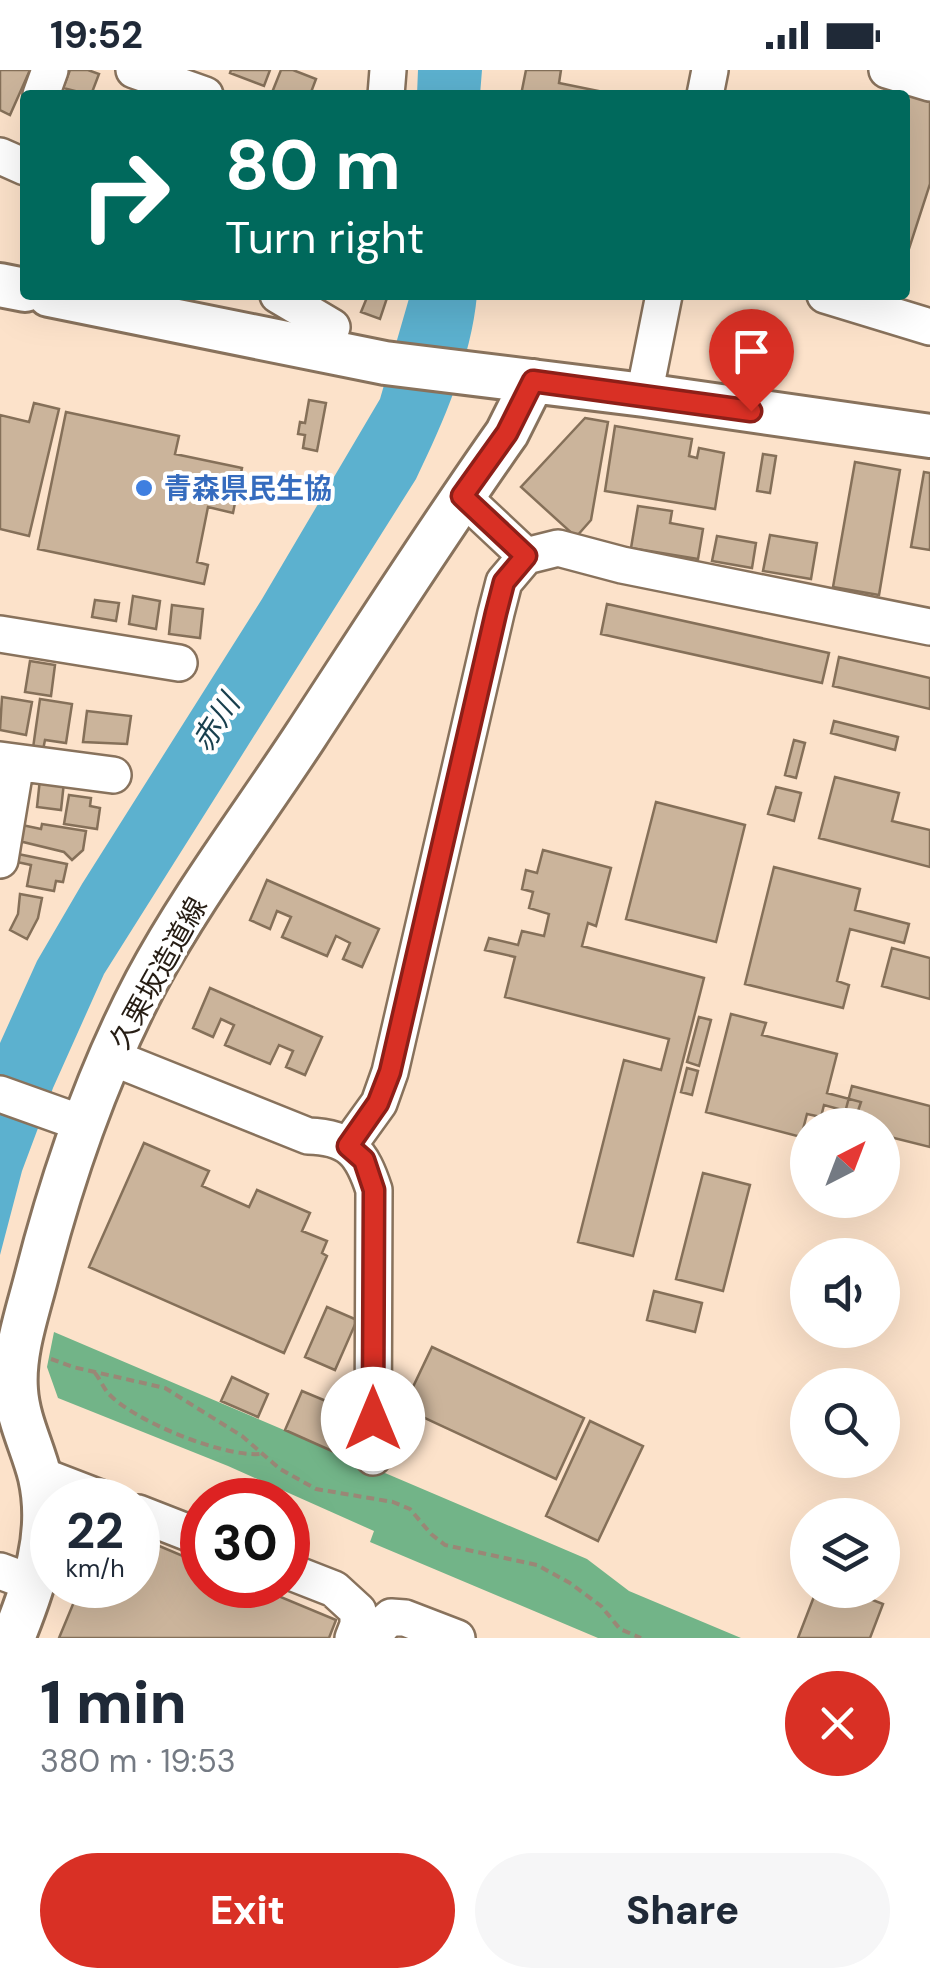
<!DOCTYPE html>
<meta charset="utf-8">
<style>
body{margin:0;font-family:"DM Sans","Noto Sans JP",sans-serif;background:#f6f6f7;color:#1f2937;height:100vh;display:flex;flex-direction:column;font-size:38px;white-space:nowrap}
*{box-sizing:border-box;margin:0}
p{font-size:32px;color:#747a83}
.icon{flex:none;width:55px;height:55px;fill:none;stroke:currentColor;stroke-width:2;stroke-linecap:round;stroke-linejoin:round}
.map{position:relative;height:1568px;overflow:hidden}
.sheet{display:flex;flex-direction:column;background:#fff;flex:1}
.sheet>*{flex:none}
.banner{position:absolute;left:20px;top:20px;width:890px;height:210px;border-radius:10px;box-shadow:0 10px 40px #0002;background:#00695c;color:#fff;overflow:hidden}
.needle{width:65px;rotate:42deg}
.fabs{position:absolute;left:790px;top:1038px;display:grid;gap:20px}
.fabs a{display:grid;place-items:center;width:110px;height:110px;border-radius:50%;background:#fff;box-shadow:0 10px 40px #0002;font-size:50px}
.speed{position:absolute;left:30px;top:1408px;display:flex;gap:20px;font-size:50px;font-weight:700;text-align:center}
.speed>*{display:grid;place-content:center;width:130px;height:130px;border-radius:50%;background:#fff;box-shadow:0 10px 40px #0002;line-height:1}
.speed small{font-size:25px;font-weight:400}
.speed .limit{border:15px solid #d22;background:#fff;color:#111}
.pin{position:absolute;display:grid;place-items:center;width:85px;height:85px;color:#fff;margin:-102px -42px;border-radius:50% 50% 50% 0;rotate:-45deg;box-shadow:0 0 10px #0007}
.pin .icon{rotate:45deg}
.me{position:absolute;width:110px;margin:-55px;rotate:0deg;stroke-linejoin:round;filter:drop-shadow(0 0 8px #0008)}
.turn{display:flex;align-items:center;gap:35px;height:210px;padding:0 40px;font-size:45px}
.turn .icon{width:130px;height:130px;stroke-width:2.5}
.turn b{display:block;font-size:70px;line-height:85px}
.round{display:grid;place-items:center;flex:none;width:105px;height:105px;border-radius:52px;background:#f6f6f7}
.head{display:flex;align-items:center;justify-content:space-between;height:170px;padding:0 40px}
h1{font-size:60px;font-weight:800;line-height:75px}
.cta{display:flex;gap:20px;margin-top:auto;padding:20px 40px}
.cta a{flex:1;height:115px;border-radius:60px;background:#d93025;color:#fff;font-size:40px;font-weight:800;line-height:115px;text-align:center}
.cta a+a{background:#f6f6f7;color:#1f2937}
.status{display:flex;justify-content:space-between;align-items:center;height:70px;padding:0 50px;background:#fff;direction:ltr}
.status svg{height:28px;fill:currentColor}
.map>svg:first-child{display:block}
.forest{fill:#72b488}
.water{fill:#5cb1cf}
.building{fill:#cbb49b;stroke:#857059;stroke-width:2.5}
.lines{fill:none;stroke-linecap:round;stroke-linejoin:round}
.minor-casing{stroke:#88725c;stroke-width:40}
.major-casing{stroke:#88725c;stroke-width:48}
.path{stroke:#9a8776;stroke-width:4;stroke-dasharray:8 5;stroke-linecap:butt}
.minor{stroke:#fff;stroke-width:35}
.major{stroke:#fff;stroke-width:42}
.route-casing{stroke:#8d1f18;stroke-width:25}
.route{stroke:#d93025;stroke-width:18}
.shop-dot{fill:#3f7fe0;stroke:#fff;stroke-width:4}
.labels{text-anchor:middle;stroke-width:8;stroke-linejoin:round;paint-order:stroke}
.shop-label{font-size:28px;font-weight:bold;fill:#366cbe;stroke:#fff;text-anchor:start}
.street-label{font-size:28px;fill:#261d14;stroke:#fff}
.water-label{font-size:30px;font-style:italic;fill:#183f4d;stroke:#fff}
</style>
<div class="status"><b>19:52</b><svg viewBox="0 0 49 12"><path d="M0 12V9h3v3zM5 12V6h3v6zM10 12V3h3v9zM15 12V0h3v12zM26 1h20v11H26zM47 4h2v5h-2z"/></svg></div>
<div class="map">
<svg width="930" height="1568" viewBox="0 0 930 1568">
<rect width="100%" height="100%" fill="#fce2ca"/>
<!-- forest -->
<path class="forest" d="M54,1262L587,1489L629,1521L741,1568H598L370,1472L374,1461L228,1396L58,1328L47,1297Z"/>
<!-- water -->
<path class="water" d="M418,0H482L480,25H417Z
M410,225H477C471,289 444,351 416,409L104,904L53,1018L22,1101L0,1185V973L37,891L82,814L262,529L380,329Z"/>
<!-- building -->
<path class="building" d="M0,0H30L10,45L0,40Z
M70,0H88L99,4L91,25L63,18Z
M231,0H270L264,16L230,3Z
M281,0H293L316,9L310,25H271Z
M526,0H561L559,13L618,25H521Z
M899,17L930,27V114L905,191V25H896Z
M368,225H388L380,249L361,242Z
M309,330L326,333L317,381L303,378L305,365L298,364L300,352L305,353Z
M34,333L59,339L29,466L0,459V345L29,352Z
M66,342L179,366L175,384L242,398L233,443L208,437L197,492L208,495L204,514L38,479Z
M585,348L608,352L591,450L576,467L521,417Z
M615,356L692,369L689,386L697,388L699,378L724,383L715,439L605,421Z
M763,384L776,386L770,423L757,421Z
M855,392L900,400L879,525L833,517Z
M924,402L930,403V480L911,477Z
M638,436L672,441L670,453L703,459L698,489L631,478Z
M770,465L817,473L811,509L763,501Z
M717,466L756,473L752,498L712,491Z
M133,526L160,531L156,559L129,554Z
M95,530L119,533L116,551L92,547Z
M607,534L829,583L822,613L601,564Z
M172,535L203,539L200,568L169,564Z
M839,587L930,608V639L833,616Z
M30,591L55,595L51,626L25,622Z
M2,627L32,632L26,665L0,660Z
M40,629L72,634L66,673L45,670L43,680L33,678Z
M87,641L131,646L127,674L83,672Z
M834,651L898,667L895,680L831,663Z
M794,670L805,673L796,708L785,705Z
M835,707L899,723L892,751L930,760V797L819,768Z
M40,709L64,712L61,740L37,737Z
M776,717L801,723L794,751L768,744Z
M69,725L91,728L90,736L100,738L97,759L64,754Z
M656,732L745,755L716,872L626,849Z
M42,754L86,761L83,780L72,790L64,782L19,771L22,755L41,759Z
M543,780L611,798L596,856L588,853L582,876L704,908L633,1186L578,1172L624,990L661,1000L669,969L505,927L515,887L485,880L489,868L518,875L522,861L544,866L549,844L529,838L533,822L522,819L526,800L537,803Z
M18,784L67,794L63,812L56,811L54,821L27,816L31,795L17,792Z
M774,797L860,819L855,840L909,854L904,873L850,859L837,911L849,915L843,938L745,914Z
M267,810L379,859L362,897L343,889L350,873L336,866L327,886L282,867L291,847L277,841L270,859L250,850Z
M20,824L42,828L38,848L27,869L10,860L18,844Z
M892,878L930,888V929L882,916Z
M210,918L322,967L305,1005L286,997L293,981L279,975L270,994L225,975L234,955L221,949L213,967L193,958Z
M731,944L766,953L762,965L837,984L827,1023L861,1032L857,1044L824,1035L821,1047L807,1044L801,1067L706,1042Z
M699,947L711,950L699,996L687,992Z
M687,998L698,1001L692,1025L681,1022Z
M852,1016L930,1036V1077L882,1065V1055L842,1054Z
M144,1073L209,1101L202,1116L249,1137L257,1120L310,1143L302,1161L327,1171L322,1183L327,1186L284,1283L89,1197Z
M703,1103L750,1115L723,1221L676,1209Z
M654,1221L702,1233L695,1262L647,1250Z
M327,1237L357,1250L335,1300L305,1287Z
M432,1277L584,1348L556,1409L403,1338Z
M232,1307L268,1324L258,1347L221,1331Z
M302,1321L350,1341L332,1381L285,1360Z
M590,1351L643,1376L598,1471L546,1446Z
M138,1467L202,1494V1515H252L336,1550L329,1568H59L81,1515H138Z
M836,1520H847L883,1534L870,1568H798L815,1524L832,1531Z"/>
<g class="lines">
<defs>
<path id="minor" d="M134,0L205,25
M887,0L930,13
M41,25L50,0
M386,25L388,0
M705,25L710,0
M0,86L25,97
M278,225L332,257
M825,225L930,257
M644,325L664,225
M462,426L526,486
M0,564L179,593
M0,690L113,705
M0,790L16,693
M111,987L308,1066C350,1067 362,1083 374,1120L373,1387
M0,1024L84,1054
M348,1076L379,1033L390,1002L496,543L504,512L526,486L558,478L622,495L930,557
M40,1405L105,1430
M138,1443L202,1468
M0,1501L35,1514
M288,1501L334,1519L358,1541V1555L353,1568
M376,1568L380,1557L391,1547L405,1548L457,1568"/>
<path id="major" d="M0,215L25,220
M49,225L385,293L644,325L930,366
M13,1568C34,1516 53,1464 40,1407C33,1378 18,1351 16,1320C13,1284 27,1244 36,1209C62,1107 97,1005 146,912C192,826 253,746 306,665C372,564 437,462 507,363L533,311"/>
</defs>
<!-- minor casing -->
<use href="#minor" class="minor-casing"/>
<!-- major casing -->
<use href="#major" class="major-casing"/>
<!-- path -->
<path class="path" d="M51,1289L73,1297L165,1318L242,1366L280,1399L316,1419L393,1432L410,1439L431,1464L445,1475L537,1495L570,1513L601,1536L620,1559L641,1568
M95,1303C100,1309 103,1317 108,1323C133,1351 223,1387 260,1384"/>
<!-- minor -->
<use href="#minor" class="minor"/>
<!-- major -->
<use href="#major" class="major"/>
</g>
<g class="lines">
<defs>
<path id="route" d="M373,1349L374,1120L364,1090L348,1076L378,1033L390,1002L496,543L504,512L526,486L462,426L507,363L533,311L751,341"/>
</defs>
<!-- route casing -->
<use href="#route" class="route-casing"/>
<!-- route -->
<use href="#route" class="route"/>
</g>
<!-- markers -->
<circle class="shop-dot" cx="144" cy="418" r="10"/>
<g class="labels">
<!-- shop labels -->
<g class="shop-label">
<text x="164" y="428">青森県民生協</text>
</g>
<!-- street labels -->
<g class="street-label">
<text transform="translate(158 903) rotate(-61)" y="10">久栗坂造道線</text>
</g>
<!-- water labels -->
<g class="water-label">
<text transform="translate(216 653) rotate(-58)" y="10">赤川</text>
</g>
</g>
</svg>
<div class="fabs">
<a><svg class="needle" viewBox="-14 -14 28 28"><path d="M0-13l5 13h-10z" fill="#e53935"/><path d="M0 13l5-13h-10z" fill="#747a83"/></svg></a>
<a><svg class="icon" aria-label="sound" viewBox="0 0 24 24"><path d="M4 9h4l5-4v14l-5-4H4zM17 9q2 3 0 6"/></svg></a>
<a><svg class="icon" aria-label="search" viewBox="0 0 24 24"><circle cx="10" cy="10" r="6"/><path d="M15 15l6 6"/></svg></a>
<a><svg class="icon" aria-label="layers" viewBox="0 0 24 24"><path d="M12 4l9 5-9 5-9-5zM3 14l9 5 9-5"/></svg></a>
</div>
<div class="speed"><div>22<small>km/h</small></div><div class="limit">30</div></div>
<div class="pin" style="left:751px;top:341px;background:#d93025"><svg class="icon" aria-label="arrive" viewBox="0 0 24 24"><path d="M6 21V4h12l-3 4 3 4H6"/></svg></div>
<svg class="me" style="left:373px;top:1349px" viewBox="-20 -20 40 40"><circle r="19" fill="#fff"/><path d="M0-13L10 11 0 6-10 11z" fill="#d93025"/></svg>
<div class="banner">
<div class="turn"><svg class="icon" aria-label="right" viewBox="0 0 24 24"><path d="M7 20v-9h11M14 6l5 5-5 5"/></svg><div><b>80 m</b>Turn right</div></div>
</div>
</div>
<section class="sheet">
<div class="head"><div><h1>1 min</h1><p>380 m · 19:53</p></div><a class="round" style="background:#d93025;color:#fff"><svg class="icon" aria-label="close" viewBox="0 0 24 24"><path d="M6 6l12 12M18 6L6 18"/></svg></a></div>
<div class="cta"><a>Exit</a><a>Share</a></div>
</section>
